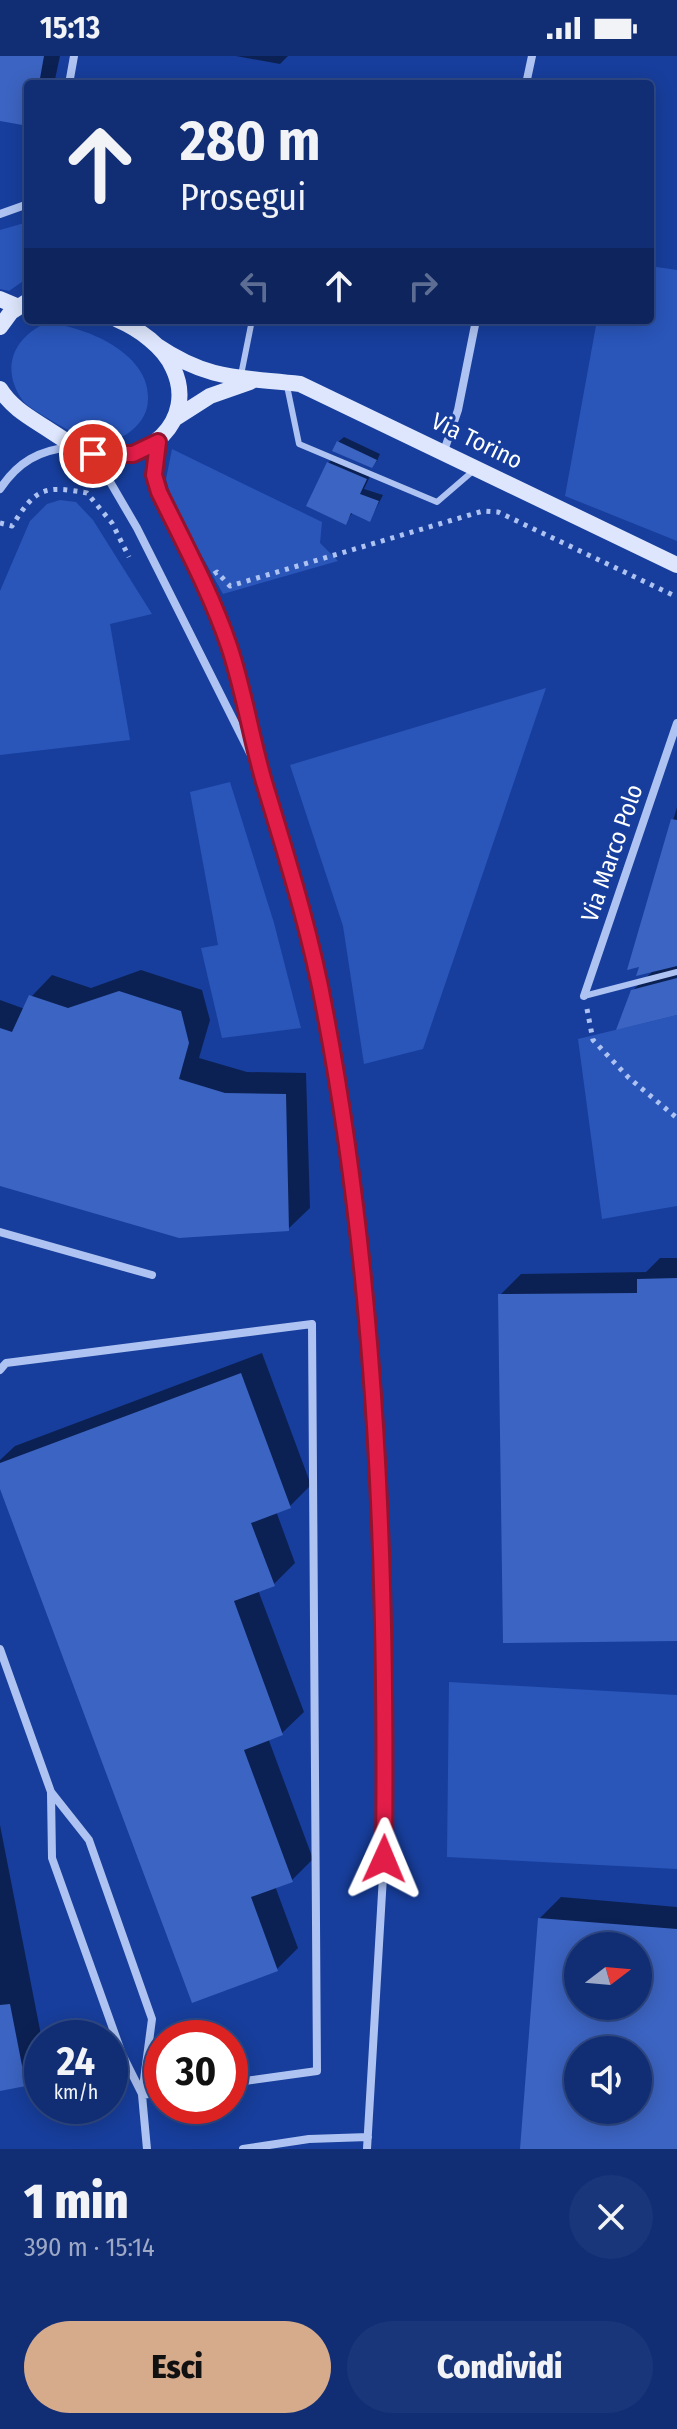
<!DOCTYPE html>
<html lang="it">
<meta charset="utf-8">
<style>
body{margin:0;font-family:"Fira Sans Condensed",sans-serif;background:#1a367a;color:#f1f3f6;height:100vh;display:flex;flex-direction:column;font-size:30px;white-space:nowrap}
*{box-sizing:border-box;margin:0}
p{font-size:26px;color:#9ca8c5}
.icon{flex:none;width:44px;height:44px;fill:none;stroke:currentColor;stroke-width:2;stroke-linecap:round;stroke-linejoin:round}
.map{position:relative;height:2093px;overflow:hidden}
.panel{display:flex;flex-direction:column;background:#112e75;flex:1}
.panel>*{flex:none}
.hud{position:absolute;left:24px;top:24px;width:630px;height:244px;border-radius:8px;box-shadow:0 4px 20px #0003,0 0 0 2px #304a87;background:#112e75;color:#f1f3f6;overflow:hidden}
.needle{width:52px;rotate:74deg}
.controls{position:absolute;left:564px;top:1876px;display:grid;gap:16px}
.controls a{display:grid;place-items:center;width:88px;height:88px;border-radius:50%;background:#112e75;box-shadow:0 4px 20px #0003,0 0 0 2px #304a87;font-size:40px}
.speed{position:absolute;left:24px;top:1964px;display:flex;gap:16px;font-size:40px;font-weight:700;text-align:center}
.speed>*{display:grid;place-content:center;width:104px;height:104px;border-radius:50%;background:#112e75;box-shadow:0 4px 20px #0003,0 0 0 2px #304a87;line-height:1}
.speed small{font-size:20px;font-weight:400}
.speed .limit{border:12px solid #d22;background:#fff;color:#111}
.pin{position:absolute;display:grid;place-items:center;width:68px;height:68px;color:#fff;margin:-34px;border:4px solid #fff;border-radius:50%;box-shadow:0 2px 8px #0007}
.me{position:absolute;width:88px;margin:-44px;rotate:1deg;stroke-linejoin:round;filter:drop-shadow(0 0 6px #0008)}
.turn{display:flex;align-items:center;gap:28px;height:168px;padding:0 24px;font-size:36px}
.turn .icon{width:104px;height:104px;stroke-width:2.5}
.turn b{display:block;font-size:56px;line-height:68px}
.lanes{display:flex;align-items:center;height:76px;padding:0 24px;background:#0003;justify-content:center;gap:40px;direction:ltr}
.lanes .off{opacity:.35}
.round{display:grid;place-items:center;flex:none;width:84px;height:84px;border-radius:42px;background:#1a367a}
.overview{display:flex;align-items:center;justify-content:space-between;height:136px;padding:0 24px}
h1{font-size:48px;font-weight:800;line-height:60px}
.button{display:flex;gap:16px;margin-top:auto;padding:16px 24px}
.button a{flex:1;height:92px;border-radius:48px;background:#d6ab8b;color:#111;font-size:32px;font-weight:800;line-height:92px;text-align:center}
.button a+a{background:#1a367a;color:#f1f3f6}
.status{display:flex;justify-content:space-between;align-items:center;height:56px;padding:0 40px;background:#112e75;direction:ltr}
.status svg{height:22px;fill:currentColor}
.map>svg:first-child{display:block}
.green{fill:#2a56ba}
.shadow{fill:#0007;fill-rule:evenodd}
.building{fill:#3c64c2;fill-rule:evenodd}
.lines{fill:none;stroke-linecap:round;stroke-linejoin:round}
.path{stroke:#aec3f2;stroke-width:5;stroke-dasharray:4 6;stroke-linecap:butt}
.service{stroke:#aec3f2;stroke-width:6}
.minor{stroke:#aec3f2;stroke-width:8}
.secondary{stroke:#dde6fc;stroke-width:16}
.route-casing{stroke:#92132f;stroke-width:20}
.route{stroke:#e11d48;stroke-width:14}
.labels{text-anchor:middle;stroke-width:7;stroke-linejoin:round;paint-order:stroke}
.street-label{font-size:24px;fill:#fff;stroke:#173e9c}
</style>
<div class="status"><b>15:13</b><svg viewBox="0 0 49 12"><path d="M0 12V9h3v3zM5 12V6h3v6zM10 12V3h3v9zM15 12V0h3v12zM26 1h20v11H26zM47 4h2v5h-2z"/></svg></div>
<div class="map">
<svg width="677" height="2093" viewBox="0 0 677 2093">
<rect width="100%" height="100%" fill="#173e9c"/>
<!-- green -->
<path class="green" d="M28,166L26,223L9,235L0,233V174Z
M650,210L677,214V485L565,440L597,264H650Z
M46,267C85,270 150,297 148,343C148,358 139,370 127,378C118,383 102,387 91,385C81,382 29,353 23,345C0,313 13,282 46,267Z
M172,393L322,466L320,487L338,505L223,538L173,448L166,423Z
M60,444L76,446L93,464L152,558L110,568L130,684L0,699V535L30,465L47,448Z
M546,632L423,993L364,1008L343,870L290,709Z
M230,726L274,867L301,972L222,982L201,892L218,889L190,736Z
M677,959V1150L602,1163L578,983Z
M449,1626L677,1639V1813L447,1801Z"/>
<!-- shadow -->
<path class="shadow" d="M0,0H60L54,28H28V68L0,63Z
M236,0H288L280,8Z
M344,381L380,398L377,405L372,410L338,386Z
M334,402L371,418L364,433L383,439L370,464L353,456L346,466L328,407Z
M677,751V957L632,935L654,914L642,908L630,911Z
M141,914L202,934L210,964L199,1002L247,1016L306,1017L310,1152L288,1173L0,1127V944L25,953L31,941L52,919L91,932Z
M660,1202H677V1583L500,1239L521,1218L646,1216Z
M262,1297L311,1429L290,1450L276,1455L295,1507L274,1528L258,1534L304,1656L282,1677L268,1682L313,1803L292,1824L275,1830L298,1892L277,1913L0,1428V1404L15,1390Z
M0,1769L42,1984V2011L25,2028L0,2033Z
M561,1841L677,1851V2093H522L540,1862ZM578,1890H638V1950H578ZM578,1994H638V2054H578Z"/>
<!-- building -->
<path class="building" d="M0,0H44L39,28H28V70L0,65Z
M337,385L377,404L372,412L332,395Z
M327,406L367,423L360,438L379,445L370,466L351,457L346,469L306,450Z
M671,763L677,764V910L636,920L639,911L627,914Z
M677,922V959L616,974L631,934Z
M119,935L181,955L189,987L179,1023L225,1037L286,1038L289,1175L179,1182L0,1130V972L12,976L29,939L68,952Z
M677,1222V1585L503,1587L498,1238L637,1237V1223Z
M241,1317L291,1452L251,1467L275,1530L234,1545L283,1679L244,1694L293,1826L251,1841L278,1915L192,1947L0,1433V1407Z
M538,1862L677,1873V2093H520ZM578,1890H638V1950H578ZM578,1994H638V2054H578Z
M10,1948L26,2030L0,2035V1949Z"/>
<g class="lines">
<!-- path -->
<path class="path" d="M0,467L12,470C36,432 43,429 87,437L112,467L129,501
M214,518L217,516L230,530L483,455L498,456L677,541
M587,953L593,984L629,1022L677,1062"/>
<!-- service -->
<path class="service" d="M241,319L252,264
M287,330L299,388L437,446L473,415
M584,940L677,916"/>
<!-- minor -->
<path class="minor" d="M69,28L74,0
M526,28L532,0
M0,158L28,148
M157,387L154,419L159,436L228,587L250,658L263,722L288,796L325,954L353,1119L369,1285L386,1625L384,1803L367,2093
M444,395L458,354L476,264
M95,400L137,472L257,711
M0,433C18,406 39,394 71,391
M584,940L677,667
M0,1176L152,1219
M0,1314L6,1307L312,1268L317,2015L230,2027
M0,1593L51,1736L89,1784L152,1963L142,2039L147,2093
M51,1737L52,1802L122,1998L142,2038
M142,2039L162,2036
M243,2093L309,2083L368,2081"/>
<!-- secondary -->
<path class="secondary" d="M0,243L19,251
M0,271L11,256L28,245
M156,289C209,325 240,321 300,328L677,509
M0,333C11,351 29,361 46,372C62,382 77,394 95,398C146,411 198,364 173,312C164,291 139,273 118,264
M174,363L210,340L250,326"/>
</g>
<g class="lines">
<defs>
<path id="route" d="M93,398H133L158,386L154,419L159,436C184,487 211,537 229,590C244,635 251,681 264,726C287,802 311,878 325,956C378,1235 387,1520 384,1803"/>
</defs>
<!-- route casing -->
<use href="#route" class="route-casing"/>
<!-- route -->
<use href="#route" class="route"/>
</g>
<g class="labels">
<!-- street labels -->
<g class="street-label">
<text transform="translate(477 385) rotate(26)" y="8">Via Torino</text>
<text transform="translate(612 797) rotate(-71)" y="8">Via Marco Polo</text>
</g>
</g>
</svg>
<div class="controls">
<a><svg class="needle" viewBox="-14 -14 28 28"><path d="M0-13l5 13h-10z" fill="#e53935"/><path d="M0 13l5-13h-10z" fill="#9ca8c5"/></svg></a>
<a><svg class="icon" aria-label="sound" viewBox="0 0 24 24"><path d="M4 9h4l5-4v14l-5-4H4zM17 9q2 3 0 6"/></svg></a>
</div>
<div class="speed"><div>24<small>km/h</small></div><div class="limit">30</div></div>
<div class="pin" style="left:93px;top:398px;background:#d93025"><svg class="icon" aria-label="arrive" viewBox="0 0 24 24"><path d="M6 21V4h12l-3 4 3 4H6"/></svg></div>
<svg class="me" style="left:384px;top:1803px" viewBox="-20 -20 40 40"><path d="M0-17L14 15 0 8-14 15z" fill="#e11d48" stroke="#fff" stroke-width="4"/></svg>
<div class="hud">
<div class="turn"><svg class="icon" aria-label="ahead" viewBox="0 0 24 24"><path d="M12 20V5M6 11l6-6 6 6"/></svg><div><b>280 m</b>Prosegui</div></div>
<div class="lanes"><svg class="icon off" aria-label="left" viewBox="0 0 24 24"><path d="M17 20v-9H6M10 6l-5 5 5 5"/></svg><svg class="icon" aria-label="ahead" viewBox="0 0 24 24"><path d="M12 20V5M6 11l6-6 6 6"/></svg><svg class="icon off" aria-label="right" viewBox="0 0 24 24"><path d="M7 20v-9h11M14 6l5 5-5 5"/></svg></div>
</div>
</div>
<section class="panel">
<div class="overview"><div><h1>1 min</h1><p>390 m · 15:14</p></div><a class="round"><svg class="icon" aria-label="close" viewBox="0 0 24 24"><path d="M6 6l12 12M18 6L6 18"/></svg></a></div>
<div class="button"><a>Esci</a><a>Condividi</a></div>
</section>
